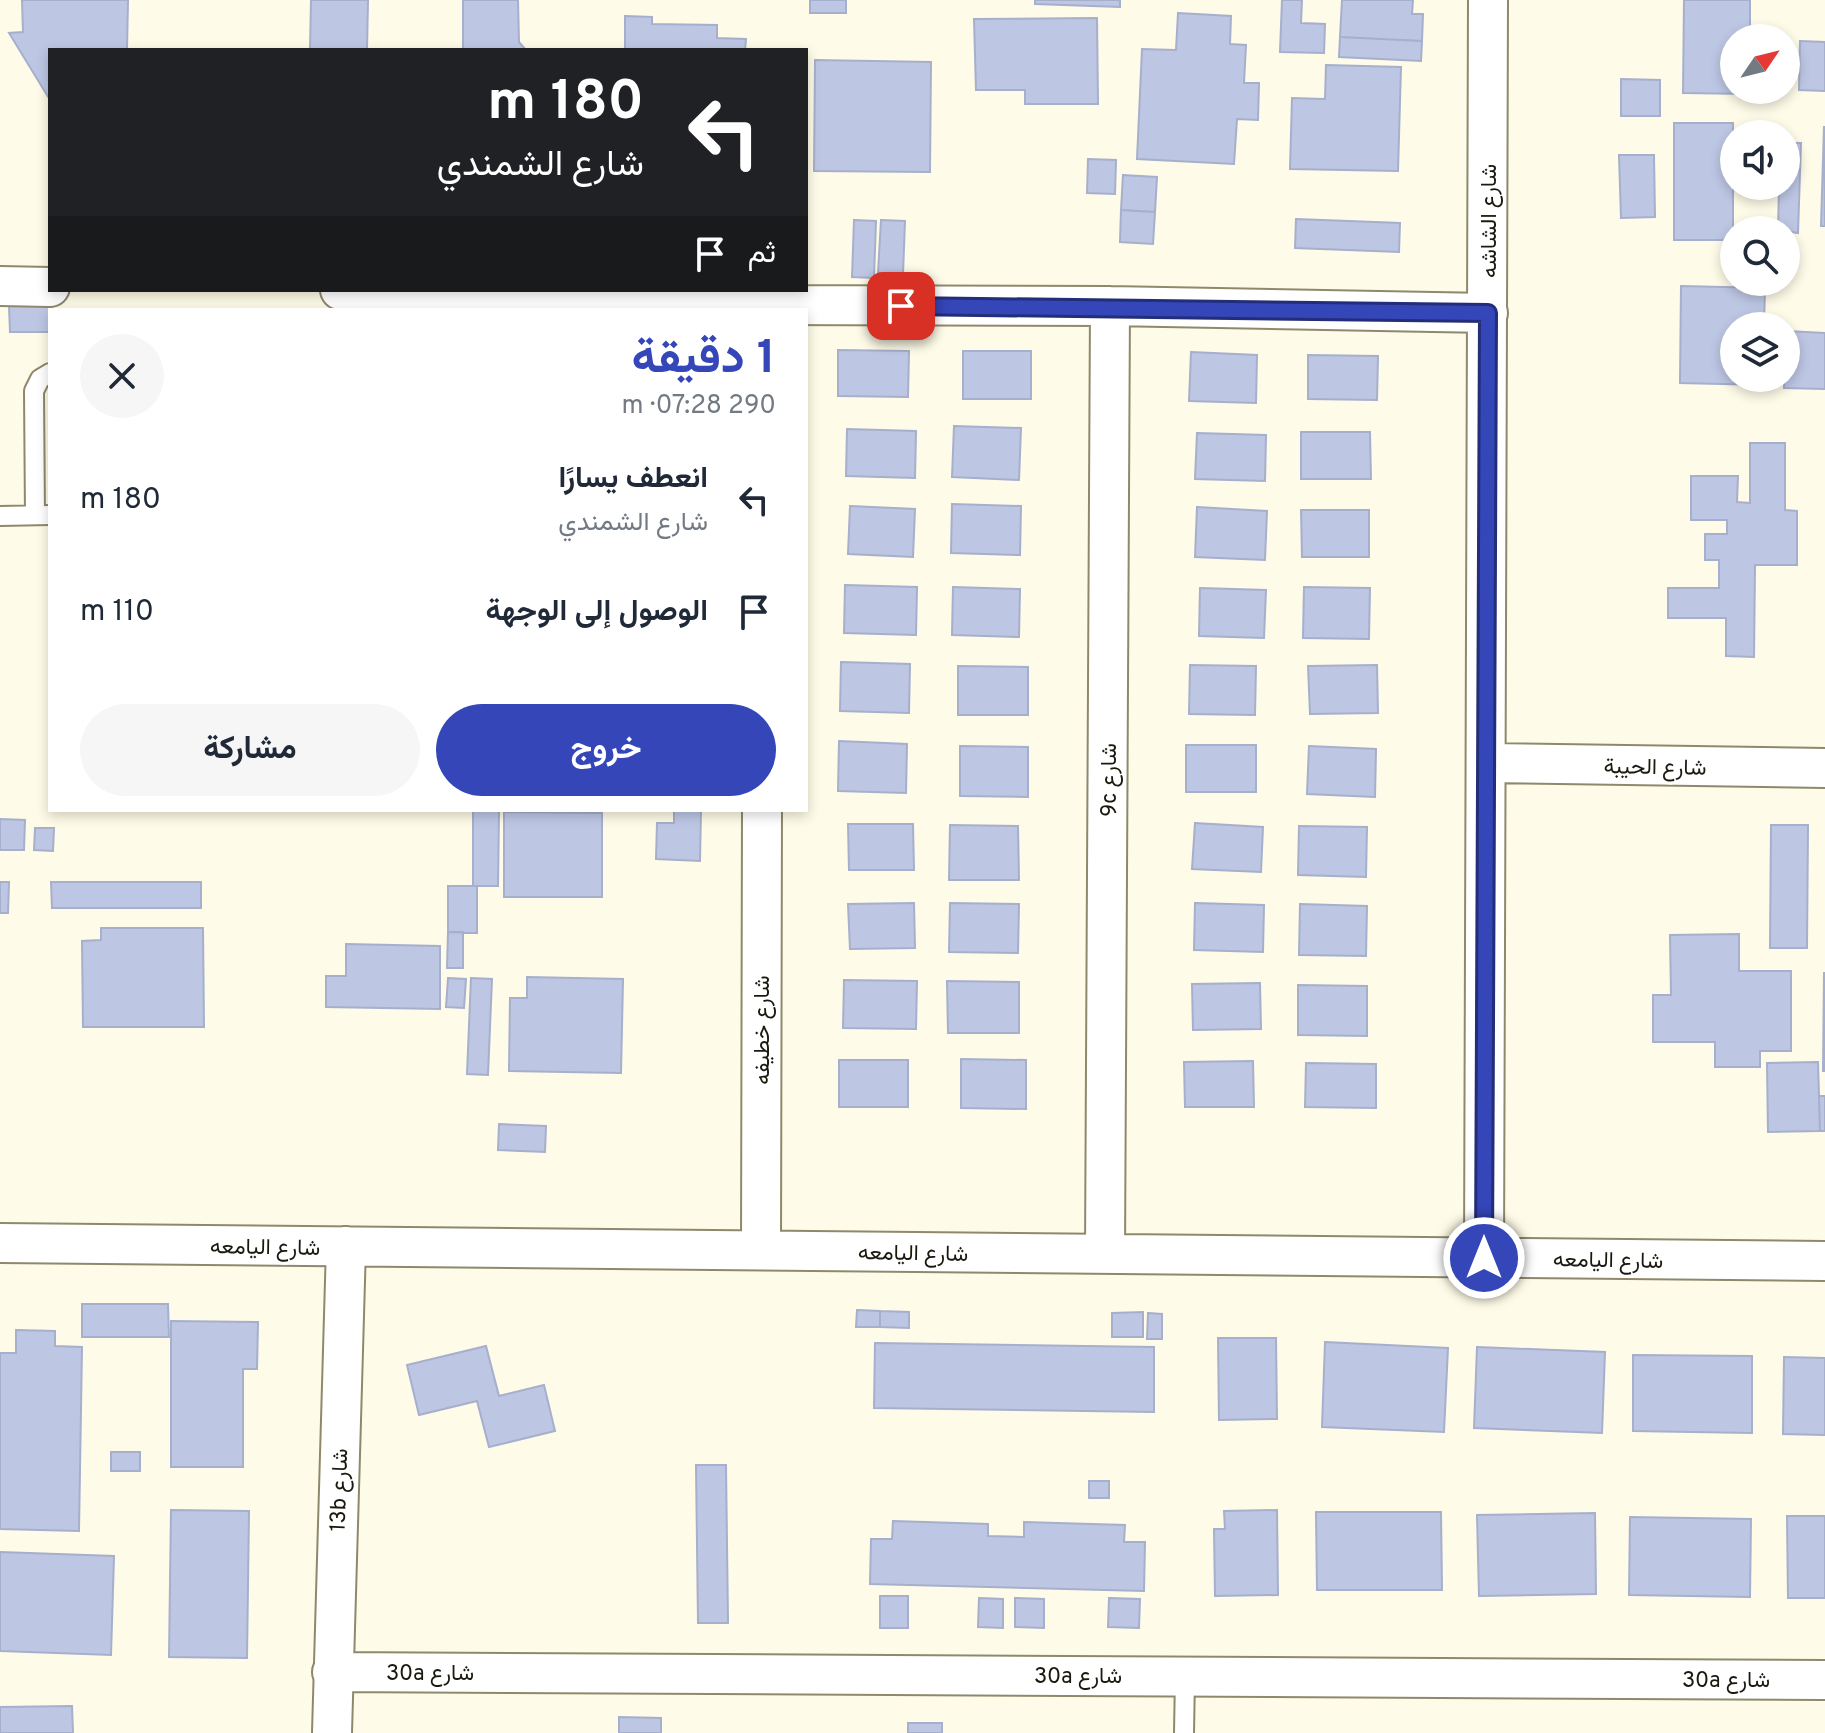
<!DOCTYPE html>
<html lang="ar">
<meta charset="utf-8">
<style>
body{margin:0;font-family:Overpass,Vazirmatn,sans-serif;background:#f6f6f7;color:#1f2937;direction:rtl;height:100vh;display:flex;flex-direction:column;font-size:30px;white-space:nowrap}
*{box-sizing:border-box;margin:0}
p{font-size:26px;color:#747a83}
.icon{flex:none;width:44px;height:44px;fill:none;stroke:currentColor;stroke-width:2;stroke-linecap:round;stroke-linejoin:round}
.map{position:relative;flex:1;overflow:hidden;direction:ltr}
.panel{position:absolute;left:48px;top:308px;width:760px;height:504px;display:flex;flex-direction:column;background:#fff;border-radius:0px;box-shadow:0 4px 12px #0003;direction:rtl}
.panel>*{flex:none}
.top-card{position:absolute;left:48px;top:48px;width:760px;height:244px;border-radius:0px;box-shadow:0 4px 12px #0003;direction:rtl;background:#202124;color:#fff;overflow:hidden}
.needle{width:52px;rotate:55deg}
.controls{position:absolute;left:1720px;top:24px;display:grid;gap:16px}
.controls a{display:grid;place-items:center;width:80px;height:80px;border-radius:50%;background:#fff;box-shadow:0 4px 12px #0003;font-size:40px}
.pin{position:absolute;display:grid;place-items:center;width:68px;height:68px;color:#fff;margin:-34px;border-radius:16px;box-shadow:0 4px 12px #0006}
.me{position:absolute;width:88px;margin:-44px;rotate:0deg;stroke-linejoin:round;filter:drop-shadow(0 0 6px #0008)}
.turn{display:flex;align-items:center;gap:28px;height:168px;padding:0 32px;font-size:36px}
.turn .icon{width:104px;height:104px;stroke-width:2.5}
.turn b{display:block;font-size:56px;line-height:68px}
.then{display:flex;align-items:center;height:76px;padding:0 32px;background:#0003;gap:16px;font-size:30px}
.round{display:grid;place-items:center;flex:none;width:84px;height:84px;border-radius:42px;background:#f6f6f7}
.summary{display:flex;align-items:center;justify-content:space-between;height:136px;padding:0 32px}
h1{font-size:48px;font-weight:700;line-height:60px;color:#3446b8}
.cta{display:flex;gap:16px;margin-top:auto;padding:16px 32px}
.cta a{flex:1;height:92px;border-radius:48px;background:#3446b8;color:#fff;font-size:32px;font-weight:700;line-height:92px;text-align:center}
.cta a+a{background:#f6f6f7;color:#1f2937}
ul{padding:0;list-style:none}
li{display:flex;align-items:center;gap:24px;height:112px;padding:0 32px}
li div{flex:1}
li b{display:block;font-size:30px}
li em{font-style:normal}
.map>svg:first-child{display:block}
.building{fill:#bdc7e4;stroke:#a6afcb;stroke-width:2}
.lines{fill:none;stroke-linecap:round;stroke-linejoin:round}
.service-casing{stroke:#8e896c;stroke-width:22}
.minor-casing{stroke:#8e896c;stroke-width:42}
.service{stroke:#fff;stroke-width:18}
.minor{stroke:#fff;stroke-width:38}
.route-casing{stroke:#222e78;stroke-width:20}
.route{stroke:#3446b8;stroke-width:14}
.labels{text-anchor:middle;stroke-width:6;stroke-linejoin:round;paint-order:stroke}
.street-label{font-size:22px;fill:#1b190e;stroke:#fff}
</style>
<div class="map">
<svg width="1825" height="1733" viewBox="0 0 1825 1733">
<rect width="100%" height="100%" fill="#fefbe8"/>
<!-- building -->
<path class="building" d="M22,0H128L127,50H50V100L9,33L23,32Z
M311,0H368L367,50H310Z
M463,0H518L519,42L526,50H463Z
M810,0H846V13H810Z
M1035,0H1120V7L1035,4Z
M1282,0H1302L1301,23L1325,24L1324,53L1280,52Z
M1342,0H1413L1412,14H1423L1422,41L1340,37Z
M1684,0H1750V38H1734V90H1749V94L1683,93Z
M1178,13L1231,16L1230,44L1246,45L1244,83H1259L1258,120L1237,119L1234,164L1137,159L1142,49L1176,50Z
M625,16L652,17V24L717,25V38L746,39L745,50H625Z
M1097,18L1098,104H1025V90H976L974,19Z
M1340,37L1422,41L1421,61L1339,57Z
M1800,41L1825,42V91L1799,90Z
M815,60L931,62L930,172L814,171Z
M1326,65L1401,67L1398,171L1290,169L1292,98L1325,99Z
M1621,79L1660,80V116H1621Z
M1674,123H1733V240H1674Z
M1824,126L1825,226H1821Z
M1786,143H1801L1798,233L1778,230L1779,186H1786Z
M1619,155H1654L1655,217L1621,218Z
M1088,159L1116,160L1115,194L1087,193Z
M1123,175L1157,177L1155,212L1121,210Z
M1121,210L1155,212L1153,244L1120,242Z
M1296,219L1400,223L1399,252L1295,248Z
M854,220L876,221L874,278L852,277Z
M881,220L905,221L903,274L878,273Z
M1681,286L1765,288L1764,326H1734V378H1763V385L1680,383Z
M9,306H52L50,332H10Z
M1786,331L1825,333V389L1784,388Z
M838,350L909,351L908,397L838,396Z
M963,351H1031V399H963Z
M1191,352L1257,355L1256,403L1189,401Z
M1308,355L1378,356L1377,400L1308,399Z
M954,426L1021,428L1019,480L952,477Z
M847,429L916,431L915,478L846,476Z
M1301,432H1370L1371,479H1301Z
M1197,433L1266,435L1265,481L1195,479Z
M1750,443H1785V510L1797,511V565H1755L1754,657L1726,656V618H1668V588H1719V560H1705V534H1727V520H1691V476H1738L1737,502L1750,503Z
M952,504L1021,506L1020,555L951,553Z
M850,506L915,509L913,557L848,554Z
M1197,507L1267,511L1265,560L1195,557Z
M1301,510H1369V557H1302Z
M845,585L917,587L916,635L844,633Z
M953,587L1020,589L1019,637L952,635Z
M1304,587L1370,588L1369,639L1303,638Z
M1200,588L1266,590L1264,638L1199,636Z
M841,662L910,664L909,713L840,711Z
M1190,665L1256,666L1255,715L1189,714Z
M1377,665L1378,713L1310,714L1308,666Z
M958,666L1028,667V715H958Z
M839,741L907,744L906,793L838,791Z
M1186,745H1256V792H1186Z
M960,746L1028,747V797L960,796Z
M1309,746L1376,749L1375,797L1307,794Z
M473,810H499L498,886H473Z
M674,810H701L700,861L656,859L657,823H674Z
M504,812L602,813V897H504Z
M0,819L25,820L24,850H0Z
M1195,823L1263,827L1261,872L1192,869Z
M848,824H913L914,870H849Z
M950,825L1018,826L1019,880H949Z
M1771,825H1808L1807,948H1770Z
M1299,826L1367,827L1366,877L1298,875Z
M35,828H54L53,851L34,850Z
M0,882H9L8,913H0Z
M51,882H201V908H52Z
M448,886H477V933L448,932Z
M914,903L915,948L850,949L848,904Z
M950,903L1019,904L1018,953L949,952Z
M1195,903L1264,905L1263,952L1194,950Z
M1300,904L1367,906L1366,956L1299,955Z
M101,928H203L204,1027H83L82,941L101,940Z
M448,932H463V968H447Z
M1739,934V971H1791V1051H1760V1067H1715V1042H1653V995H1671L1670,935Z
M346,944L440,946V1009L326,1007V976H346Z
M1824,973H1825V1071H1823Z
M527,977L623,979L621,1073L509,1071L510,998H527Z
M448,978L466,979L464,1008L446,1007Z
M471,978L492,979L488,1075L467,1074Z
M844,980L917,981L916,1029L843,1028Z
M947,981L1019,982V1033H948Z
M1260,983L1261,1029L1193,1030L1192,984Z
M1298,985L1367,986V1036L1298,1035Z
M961,1059L1026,1060V1109L961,1108Z
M839,1060H908V1107H839Z
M1253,1061L1254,1107H1185L1184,1062Z
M1818,1062L1820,1131L1768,1132L1767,1063Z
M1306,1063L1376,1064V1108L1305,1107Z
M1819,1096H1825V1131H1820Z
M499,1124L546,1126L545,1152L498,1150Z
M82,1304H168L169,1337H82Z
M857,1310L880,1311V1327H856Z
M880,1311L909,1312V1328L880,1327Z
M1143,1312V1337H1112V1313Z
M1148,1313L1162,1314V1339H1147Z
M171,1321L258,1322L257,1369H243V1467H171Z
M16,1330L55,1331V1346L82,1347L79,1531L0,1529V1353H16Z
M1218,1338H1276L1277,1419L1219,1420Z
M1325,1342L1448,1348L1444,1432L1322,1427Z
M875,1343L1154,1347V1412L874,1408Z
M486,1346L499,1396L544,1385L555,1431L489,1447L477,1401L419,1415L407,1365Z
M1477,1347L1605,1352L1602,1433L1474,1428Z
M1633,1355L1752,1356V1433L1633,1431Z
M1784,1357L1825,1358V1435L1783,1434Z
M111,1452H140V1471H111Z
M696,1465H726L728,1623H698Z
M1089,1481H1109V1498H1089Z
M171,1510L249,1511L247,1658L169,1657Z
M1277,1510L1278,1595L1215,1596L1214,1529H1225L1224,1511Z
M1316,1512H1441L1442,1590H1317Z
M1595,1513L1596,1594L1479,1596L1477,1515Z
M1787,1516H1825V1598H1788Z
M1630,1517L1751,1519L1750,1597L1629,1595Z
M893,1521L988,1524V1536L1024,1537V1522L1125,1525L1124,1542H1145L1144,1591L870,1584L871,1539H892Z
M0,1552L114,1556L111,1655L0,1651Z
M880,1596H908V1628H880Z
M979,1598L1003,1599V1628L978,1627Z
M1015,1598L1044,1599V1628L1015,1627Z
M1109,1598L1140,1599L1139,1628L1108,1627Z
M72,1706L73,1733H0V1707Z
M619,1717L661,1718V1733H619Z
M908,1723H942V1733H908Z"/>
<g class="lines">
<defs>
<path id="service" d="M35,515L34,391L40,379L50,373
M0,516L50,515
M1184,1733L1185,1676"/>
<path id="minor" d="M0,286L50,287
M340,290L460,291L762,305L1110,306L1488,313
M1486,763L1825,768
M0,1243L1825,1261
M761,1250L762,810
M1105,1254L1110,306
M1484,1258L1488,0
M332,1672L1825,1680
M332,1733L346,1246"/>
</defs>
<!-- service casing -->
<use href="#service" class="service-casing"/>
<!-- minor casing -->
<use href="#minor" class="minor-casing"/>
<!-- service -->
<use href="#service" class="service"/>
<!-- minor -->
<use href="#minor" class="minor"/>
</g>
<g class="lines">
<defs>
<path id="route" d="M901,306L1488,313L1484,1258"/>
</defs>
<!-- route casing -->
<use href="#route" class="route-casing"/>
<!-- route -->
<use href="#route" class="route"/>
</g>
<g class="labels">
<!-- street labels -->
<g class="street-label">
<text transform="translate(1488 221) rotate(-90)" y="8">شارع الشاشه</text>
<text transform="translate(1655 766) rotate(1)" y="8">شارع الحيبة</text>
<text transform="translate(1108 780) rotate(-90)" y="8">9c شارع</text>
<text transform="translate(761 1030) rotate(-90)" y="8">شارع خطيفه</text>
<text transform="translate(265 1246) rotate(1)" y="8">شارع اليامعه</text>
<text transform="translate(913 1252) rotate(1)" y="8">شارع اليامعه</text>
<text transform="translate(1608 1259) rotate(1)" y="8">شارع اليامعه</text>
<text transform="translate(338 1490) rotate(-88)" y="8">13b شارع</text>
<text x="430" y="1680">30a شارع</text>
<text x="1078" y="1683">30a شارع</text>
<text x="1726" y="1687">30a شارع</text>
</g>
</g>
</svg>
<div class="controls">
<a><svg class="needle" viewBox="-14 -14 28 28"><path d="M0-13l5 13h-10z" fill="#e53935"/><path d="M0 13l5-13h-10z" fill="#747a83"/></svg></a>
<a><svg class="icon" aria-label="sound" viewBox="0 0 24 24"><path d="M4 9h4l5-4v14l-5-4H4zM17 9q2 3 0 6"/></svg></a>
<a><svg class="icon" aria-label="search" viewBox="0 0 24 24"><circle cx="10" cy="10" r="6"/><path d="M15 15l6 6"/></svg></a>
<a><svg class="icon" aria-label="layers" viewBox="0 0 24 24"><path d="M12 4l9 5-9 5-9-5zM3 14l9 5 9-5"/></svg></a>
</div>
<div class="pin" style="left:901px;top:306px;background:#d93025"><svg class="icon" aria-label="arrive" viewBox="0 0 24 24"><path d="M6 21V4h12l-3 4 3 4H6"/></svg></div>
<svg class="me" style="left:1484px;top:1258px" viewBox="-20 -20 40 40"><circle r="17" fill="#3446b8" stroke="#fff" stroke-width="3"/><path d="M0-11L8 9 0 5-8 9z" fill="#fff"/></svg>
<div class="top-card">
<div class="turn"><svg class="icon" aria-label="left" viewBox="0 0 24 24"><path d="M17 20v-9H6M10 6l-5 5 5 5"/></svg><div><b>180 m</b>شارع الشمندي</div></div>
<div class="then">ثم<svg class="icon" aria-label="arrive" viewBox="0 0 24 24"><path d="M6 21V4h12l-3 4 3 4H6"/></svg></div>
</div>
<section class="panel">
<div class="summary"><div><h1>1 دقيقة</h1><p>290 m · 07:28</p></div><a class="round"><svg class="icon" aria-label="close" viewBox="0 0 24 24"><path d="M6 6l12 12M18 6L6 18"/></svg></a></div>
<ul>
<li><svg class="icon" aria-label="left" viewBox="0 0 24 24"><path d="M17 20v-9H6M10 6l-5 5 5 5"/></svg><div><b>انعطف يسارًا</b><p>شارع الشمندي</p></div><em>180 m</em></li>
<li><svg class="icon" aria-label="arrive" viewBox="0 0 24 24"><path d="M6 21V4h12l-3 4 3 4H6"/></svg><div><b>الوصول إلى الوجهة</b></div><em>110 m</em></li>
</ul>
<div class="cta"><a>خروج</a><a>مشاركة</a></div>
</section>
</div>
